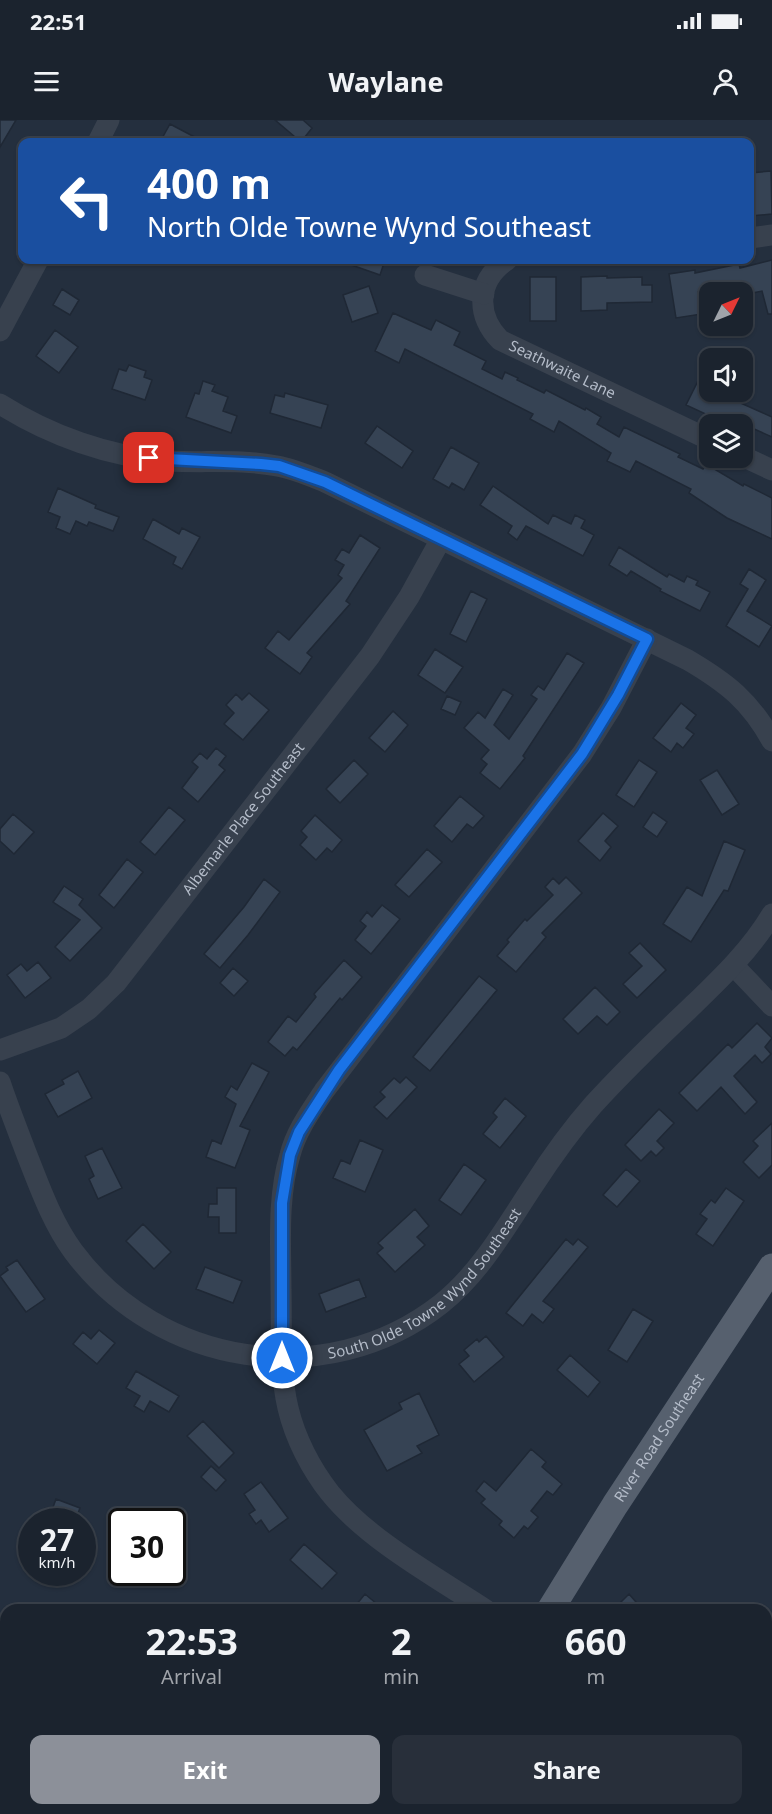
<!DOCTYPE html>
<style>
body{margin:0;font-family:"Noto Sans",sans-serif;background:#282f3a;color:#f1f3f6;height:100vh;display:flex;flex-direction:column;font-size:22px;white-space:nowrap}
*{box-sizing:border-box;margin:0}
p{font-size:20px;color:#a0a4aa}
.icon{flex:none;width:33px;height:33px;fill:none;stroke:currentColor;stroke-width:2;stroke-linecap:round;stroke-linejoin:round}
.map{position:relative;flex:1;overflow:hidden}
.panel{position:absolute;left:0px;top:1484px;width:772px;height:212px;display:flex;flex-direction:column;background:#1b232e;border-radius:18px 18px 0 0;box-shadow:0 2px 4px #0004,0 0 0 2px #39404a}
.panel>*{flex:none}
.banner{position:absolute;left:18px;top:18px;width:736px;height:126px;border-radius:12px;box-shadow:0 2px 4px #0004,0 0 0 2px #39404a;background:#1a4fa0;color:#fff;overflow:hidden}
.needle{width:39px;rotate:47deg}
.controls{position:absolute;left:699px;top:162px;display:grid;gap:12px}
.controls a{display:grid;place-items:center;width:54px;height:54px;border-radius:12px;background:#1b232e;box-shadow:0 2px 4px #0004,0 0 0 2px #39404a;font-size:30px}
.speed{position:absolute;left:18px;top:1388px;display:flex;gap:12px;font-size:30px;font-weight:700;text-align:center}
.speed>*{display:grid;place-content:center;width:78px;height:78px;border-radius:50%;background:#1b232e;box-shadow:0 2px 4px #0004,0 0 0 2px #39404a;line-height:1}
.speed small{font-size:15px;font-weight:400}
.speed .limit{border:3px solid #111;border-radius:9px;background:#fff;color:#111}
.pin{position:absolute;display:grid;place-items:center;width:51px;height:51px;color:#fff;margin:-26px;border-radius:12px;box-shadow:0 3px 9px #0006}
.me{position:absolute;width:66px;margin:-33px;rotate:0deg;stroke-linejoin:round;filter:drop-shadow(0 0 4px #0008)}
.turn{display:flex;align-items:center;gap:21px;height:126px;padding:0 30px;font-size:27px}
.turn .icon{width:78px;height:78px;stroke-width:2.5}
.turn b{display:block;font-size:42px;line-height:51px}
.eta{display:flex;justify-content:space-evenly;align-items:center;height:102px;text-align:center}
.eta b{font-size:36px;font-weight:700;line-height:42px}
.action{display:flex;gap:12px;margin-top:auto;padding:12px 30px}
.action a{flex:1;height:69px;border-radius:12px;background:#8c9099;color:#fff;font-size:24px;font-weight:700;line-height:69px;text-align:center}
.action a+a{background:#282f3a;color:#f1f3f6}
.status{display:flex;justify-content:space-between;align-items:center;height:42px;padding:0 30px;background:#1b232e;direction:ltr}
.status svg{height:16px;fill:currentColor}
header{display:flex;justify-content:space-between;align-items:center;height:78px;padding:0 30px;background:#1b232e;font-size:27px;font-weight:700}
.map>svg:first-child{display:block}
.building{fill:#364354;stroke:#1f2835;stroke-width:1.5}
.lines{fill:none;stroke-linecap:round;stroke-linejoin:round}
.minor{stroke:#38414e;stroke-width:21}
.major{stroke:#56606e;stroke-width:27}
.route-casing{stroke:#114b97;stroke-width:15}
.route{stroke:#1a73e8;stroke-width:10}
.labels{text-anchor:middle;stroke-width:6;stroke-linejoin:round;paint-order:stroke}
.street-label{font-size:15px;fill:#b4bcc9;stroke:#1d2633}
</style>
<div class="status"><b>22:51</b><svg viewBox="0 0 49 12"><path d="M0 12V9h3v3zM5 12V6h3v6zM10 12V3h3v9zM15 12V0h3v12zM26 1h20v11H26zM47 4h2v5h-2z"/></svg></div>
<header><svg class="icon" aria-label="menu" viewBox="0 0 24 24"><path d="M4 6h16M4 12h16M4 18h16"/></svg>Waylane<svg class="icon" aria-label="person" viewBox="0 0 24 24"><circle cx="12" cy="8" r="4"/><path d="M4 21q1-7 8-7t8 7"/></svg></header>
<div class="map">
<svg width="772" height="1694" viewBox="0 0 772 1694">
<rect width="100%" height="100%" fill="#242f3e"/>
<!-- building -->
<path class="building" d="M0,0H16L0,27Z
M275,0H303L312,8L301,22Z
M170,4L204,22H160Z
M771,51L772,94L750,96V53Z
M340,140H385L380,155L340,141Z
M772,140V194H768L762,171L742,175V172H698L702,194L676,198L669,154L695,150V153L739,144L740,148Z
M607,156V158L642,157V165H652V182L607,183V190L581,191V157Z
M530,157H556V201H530Z
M369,166L378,193L352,202L343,175Z
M62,169L79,180L70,195L53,185Z
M393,193L431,210L436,200L460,212L454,225L486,241L482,249L502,259L505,252L518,258L517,260L544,273L546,270L585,290L586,288L601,297L597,304L619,317L624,307L680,334L678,337L703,349L706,344L743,366L744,364L772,378V419L727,398L689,373L691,369L636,341L630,352L607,341L611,333L559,301L554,312L530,299L533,294L405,229L399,243L375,231Z
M55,210L78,227L59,253L36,236Z
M710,237V272H716L772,297V317L743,304H727L686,285Z
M129,245L146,251L144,257L152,260L145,280L112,269L119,249L126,251Z
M203,261L215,265L212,271L228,277L223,291L237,296L231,313L186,297L195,273L199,274Z
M285,273L328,285L321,308L270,293L275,275L284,277Z
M377,306L413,331L402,348L365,323Z
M451,327L479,343L464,370L452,363L449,368L433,359Z
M493,366L548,404L553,395L571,404L575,395L585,400L581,408L594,415L583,436L526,406L517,420L508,413L512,406L480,385Z
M58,368L96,385L95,388L119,397L113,411L89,402L87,406L76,401L70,414L56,408L60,397L48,392Z
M153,399L179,414L182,408L200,417L182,449L173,444L176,437L143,419Z
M360,415L380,428L346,481L350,484L307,533L312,537L300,554L265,528L278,511L289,520L342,458L338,455L344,445L335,440L342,429L349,433Z
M619,427L667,457L669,454L684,462L687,456L698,461L696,465L710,472L700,491L660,471L661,469L631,451L627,456L609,445Z
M749,449L766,460L747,491L772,506L759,527L726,506L748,469L740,464Z
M471,471L487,479L466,522L450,514Z
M435,529L463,547L445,573L418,555Z
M567,533L584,543L523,636L525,638L500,669L480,653L487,644L481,639L489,630L464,608L478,592L485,598L503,569L513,575L494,605L509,619L537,579L531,575L538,566L544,570Z
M249,573L269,590L243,620L224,604L234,593L226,585L236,574L242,580Z
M447,576L461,582L455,595L441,589Z
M681,583L696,595L686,608L694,614L683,628L677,623L671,632L653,618Z
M393,591L408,605L385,632L369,618Z
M216,628L226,636L219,645L225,650L198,682L182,668L198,647L192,642L200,633L207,639Z
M354,640L368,654L340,683L326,669Z
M639,640L657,652L634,687L616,675Z
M717,650L739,684L722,695L700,660Z
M460,676L484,696L473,708L467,704L452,722L434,706Z
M169,687L185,700L155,735L140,722Z
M653,692L667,702L657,717L643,707Z
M603,693L618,706L605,721L611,727L600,741L578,721Z
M13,694L34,712L14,734L0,721V709Z
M315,695L342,720L332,732L327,728L316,740L300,725L307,717L301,711Z
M724,721L745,730L728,771L724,770L691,822L663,804L687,767L702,776Z
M427,729L442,742L409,777L395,765Z
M127,739L143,752L114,788L99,775Z
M566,757L582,773L542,813L546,817L516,852L497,836L509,822L507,820L525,799L527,801L553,775L545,767L553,758L559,764Z
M264,759L280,772L248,815L220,848L204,834L244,787Z
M64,766L83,779L79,785L102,808L70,841L55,827L80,800L53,782Z
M382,785L400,799L371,834L355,820L366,806L360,801L367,792L372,797Z
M640,823L666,850L637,878L623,864L642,846L629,833Z
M344,840L362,857L342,880L340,878L297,930L293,927L285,936L268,922L288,896L296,902L316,877L314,874Z
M38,842L51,858L25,878L7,855L21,844L27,851Z
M233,848L248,861L234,876L220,863Z
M479,856L497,870L430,951L413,937Z
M595,867L620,892L607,905L597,896L578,914L563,899Z
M757,903L772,918L765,927L771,934L762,943L755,935L734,956L757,982L745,994L721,967L697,991L679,973L728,924L732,928Z
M252,943L269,952L240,1006L250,1010L235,1048L206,1037L212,1020L221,1024L236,984L225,977L231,966L237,970Z
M78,951L92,978L58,997L45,974L64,964L62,960Z
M406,957L417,967L387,999L374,987L385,977L380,972L394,958L400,963Z
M505,978L526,996L500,1028L483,1014L497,997L493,993Z
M659,989L674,1003L657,1021L664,1028L656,1036L651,1031L641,1041L625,1025Z
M772,1003V1045L759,1058L743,1042L758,1026L753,1021Z
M360,1020L383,1030L365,1072L333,1058L341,1040L350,1044Z
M102,1028L122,1068L98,1079L89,1059L94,1056L85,1036Z
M464,1044L486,1060L461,1095L439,1080Z
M626,1049L640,1061L617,1087L603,1075Z
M217,1068H236V1113H219V1097H208L209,1084H217Z
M726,1068L744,1081L713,1126L696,1114L707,1099L700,1094L711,1080L715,1083Z
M415,1089L429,1106L417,1117L425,1125L395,1152L377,1133L383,1128L378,1123Z
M143,1104L171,1132L154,1149L126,1121Z
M566,1119L573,1125L578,1119L588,1127L543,1181L554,1189L543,1203L532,1194L523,1206L506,1193Z
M17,1140L45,1179L26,1192L0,1156L8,1150L6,1147Z
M205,1147L242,1161L233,1183L196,1169Z
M359,1159L366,1177L326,1192L319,1174Z
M633,1189L653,1201L627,1242L608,1230Z
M99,1210L115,1223L97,1244L73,1224L83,1212L91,1219Z
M486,1216L504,1237L474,1262L459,1244L469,1236L464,1230L477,1219L479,1222Z
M570,1235L600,1262L588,1277L557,1250Z
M136,1251L179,1276L169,1292L150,1281L144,1292L134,1286L140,1276L126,1268Z
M419,1273L439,1315L417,1326L422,1333L387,1351L364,1310L402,1289L399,1283Z
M203,1301L234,1333L219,1348L187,1316Z
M531,1329L546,1342L542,1347L562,1364L553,1375L547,1371L531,1391L538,1397L528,1409L524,1406L514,1418L499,1405L502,1401L481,1383L485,1379L476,1371L484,1361L496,1371Z
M211,1346L226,1360L216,1371L201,1357Z
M261,1362L288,1398L269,1412L261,1400L256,1404L249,1394L255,1390L244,1374Z
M56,1379L80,1388L75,1401H48Z
M304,1424L337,1453L322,1469L290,1440Z
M365,1474L384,1490H352Z
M629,1474L643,1490H613Z"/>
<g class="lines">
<!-- minor -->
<g class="minor">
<path d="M98,22L109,0"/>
<path d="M750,118L772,115"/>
<path id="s1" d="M507,140C476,161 476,195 500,220L710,320"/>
<path d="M425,155L484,174"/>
<path d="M0,211L38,140"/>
<path d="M0,284C49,315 109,337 168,341C204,343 241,339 277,346C294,349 310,356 325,362L688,540C727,563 750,581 772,621"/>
<path d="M742,336L772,350"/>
<path d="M734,846L772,886"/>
<path id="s2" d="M0,930L61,908L89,889L116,863L370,536L409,477L441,419"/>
<path id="s3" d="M0,962C8,986 18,1011 27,1035C40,1068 52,1102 73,1131C158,1246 326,1274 441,1184C481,1152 505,1108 533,1066C551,1038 571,1010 593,985C623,952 655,921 688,890C719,860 750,831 772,794"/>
<path d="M486,1490C436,1457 368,1420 330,1373C311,1349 295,1318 288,1288C279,1250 282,1209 281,1170C281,1126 277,1078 290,1035C296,1011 311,991 324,971L582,634L611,588L647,519"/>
<path d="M766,1622L772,1624"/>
<path d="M766,1685L772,1686"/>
<path d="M100,1694L108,1689"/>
<path d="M653,1694L657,1689"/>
</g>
<!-- major -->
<g class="major">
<path id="s4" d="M550,1490L615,1385L772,1147"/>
<path d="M417,1694L421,1689"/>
</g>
</g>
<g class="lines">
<defs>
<path id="route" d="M149,338L261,344L279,346L325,362L647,519L618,575L582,634L339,950L299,1012L290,1035L282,1083V1238"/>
</defs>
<!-- route casing -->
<use href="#route" class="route-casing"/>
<!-- route -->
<use href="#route" class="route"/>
</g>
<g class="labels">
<!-- street labels -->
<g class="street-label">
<text dy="5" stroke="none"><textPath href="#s1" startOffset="162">Seathwaite Lane</textPath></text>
<text dy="5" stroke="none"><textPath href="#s2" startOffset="344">Albemarle Place Southeast</textPath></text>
<text dy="5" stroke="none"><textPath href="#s3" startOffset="597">South Olde Towne Wynd Southeast</textPath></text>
<text dy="5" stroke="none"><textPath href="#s4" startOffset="204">River Road Southeast</textPath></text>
</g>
</g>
</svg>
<div class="controls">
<a><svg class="needle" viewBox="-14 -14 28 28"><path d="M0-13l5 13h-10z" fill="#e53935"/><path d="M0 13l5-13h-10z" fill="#a0a4aa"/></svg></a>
<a><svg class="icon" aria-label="sound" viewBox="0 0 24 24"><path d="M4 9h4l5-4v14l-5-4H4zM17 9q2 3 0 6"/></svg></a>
<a><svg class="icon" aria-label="layers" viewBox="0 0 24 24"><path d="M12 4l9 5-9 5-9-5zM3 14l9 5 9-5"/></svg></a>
</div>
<div class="speed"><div>27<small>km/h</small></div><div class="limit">30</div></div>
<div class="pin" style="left:149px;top:338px;background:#d93025"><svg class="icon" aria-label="arrive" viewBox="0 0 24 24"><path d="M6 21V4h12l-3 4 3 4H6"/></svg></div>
<svg class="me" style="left:282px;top:1238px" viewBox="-20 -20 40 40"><circle r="17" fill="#1a73e8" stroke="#fff" stroke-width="3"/><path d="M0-11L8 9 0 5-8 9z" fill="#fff"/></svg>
<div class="banner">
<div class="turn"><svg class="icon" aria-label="left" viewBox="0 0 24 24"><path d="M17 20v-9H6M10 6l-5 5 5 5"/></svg><div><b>400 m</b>North Olde Towne Wynd Southeast</div></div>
</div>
<section class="panel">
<div class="eta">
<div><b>22:53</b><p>Arrival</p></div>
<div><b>2</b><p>min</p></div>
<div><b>660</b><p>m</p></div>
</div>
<div class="action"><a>Exit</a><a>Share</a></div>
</section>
</div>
